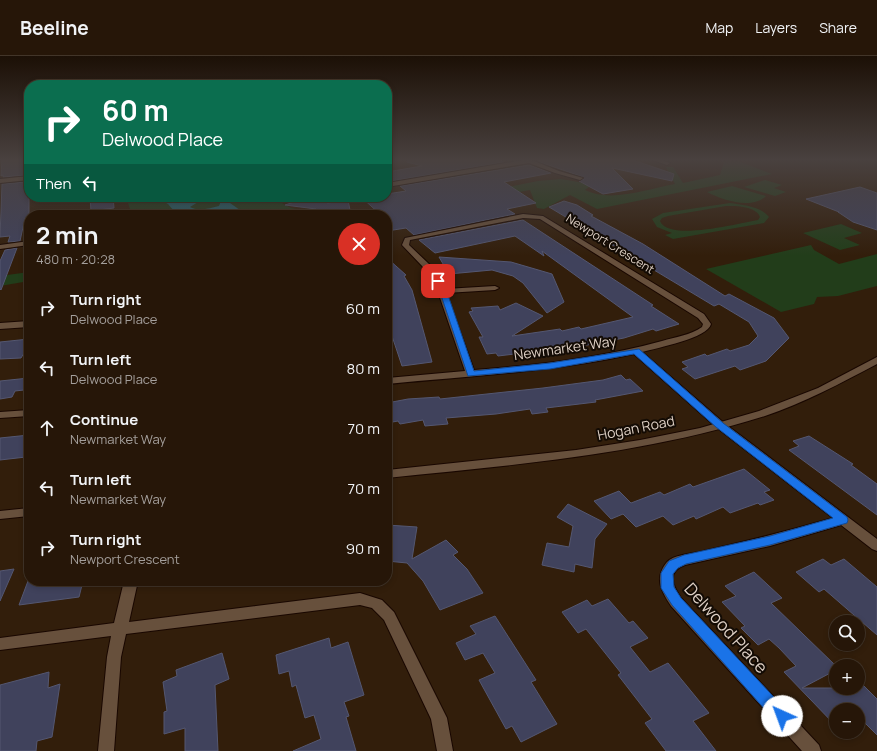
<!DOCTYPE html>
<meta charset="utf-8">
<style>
body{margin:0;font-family:Manrope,sans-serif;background:#2e1f12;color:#f1f3f6;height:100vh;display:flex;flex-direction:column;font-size:15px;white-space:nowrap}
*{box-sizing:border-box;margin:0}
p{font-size:13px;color:#a49f9c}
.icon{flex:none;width:22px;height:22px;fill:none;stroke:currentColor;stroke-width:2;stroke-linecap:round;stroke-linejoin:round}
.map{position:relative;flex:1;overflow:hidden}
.details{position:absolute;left:24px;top:154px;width:368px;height:376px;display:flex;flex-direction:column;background:#261608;border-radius:16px;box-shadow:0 2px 6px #0003,0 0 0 1px #423529}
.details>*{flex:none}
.guide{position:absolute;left:24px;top:24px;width:368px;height:122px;border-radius:16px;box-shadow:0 2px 6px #0003,0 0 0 1px #423529;background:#0b6e4f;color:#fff;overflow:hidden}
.buttons{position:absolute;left:829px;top:559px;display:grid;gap:8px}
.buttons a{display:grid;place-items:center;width:36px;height:36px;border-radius:50%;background:#261608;box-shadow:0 2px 6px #0003,0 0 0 1px #423529;font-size:20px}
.pin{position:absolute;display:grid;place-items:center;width:34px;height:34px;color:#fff;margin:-17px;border-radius:8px;box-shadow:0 2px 6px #0006}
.me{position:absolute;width:44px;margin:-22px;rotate:317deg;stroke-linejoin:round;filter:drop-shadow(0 0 3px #0008)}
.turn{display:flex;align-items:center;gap:14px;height:84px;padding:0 12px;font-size:18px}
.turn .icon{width:52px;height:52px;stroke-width:2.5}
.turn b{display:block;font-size:28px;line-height:34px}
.then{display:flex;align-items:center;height:38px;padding:0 12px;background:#0003;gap:8px;font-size:15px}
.round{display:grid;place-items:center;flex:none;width:42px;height:42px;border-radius:21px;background:#2e1f12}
.head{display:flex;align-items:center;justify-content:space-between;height:68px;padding:0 12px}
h1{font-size:24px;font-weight:700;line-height:30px}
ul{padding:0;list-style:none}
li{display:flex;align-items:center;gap:12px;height:60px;padding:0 12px}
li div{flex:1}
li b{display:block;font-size:15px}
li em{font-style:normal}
header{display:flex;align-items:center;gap:24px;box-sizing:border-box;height:56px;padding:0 20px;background:#261608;border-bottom:1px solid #423529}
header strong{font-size:19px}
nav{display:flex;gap:22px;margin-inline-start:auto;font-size:14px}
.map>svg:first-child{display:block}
.green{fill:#223d1a;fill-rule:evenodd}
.water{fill:#226976;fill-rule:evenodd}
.building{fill:#40425c;stroke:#545771}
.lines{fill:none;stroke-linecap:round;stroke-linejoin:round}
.street-casing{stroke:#190700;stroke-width:2}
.secondary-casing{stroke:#190700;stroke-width:2}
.street{fill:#67503c;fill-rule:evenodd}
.secondary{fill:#67503c;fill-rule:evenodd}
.route{fill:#1a73e8;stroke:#114b97}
.labels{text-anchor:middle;stroke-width:4;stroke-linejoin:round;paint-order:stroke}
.far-street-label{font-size:12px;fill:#ddcfc4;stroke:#130b04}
.street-label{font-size:14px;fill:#ddcfc4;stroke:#130b04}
.near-street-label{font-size:17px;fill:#ddcfc4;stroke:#130b04}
</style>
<header>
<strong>Beeline</strong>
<nav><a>Map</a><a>Layers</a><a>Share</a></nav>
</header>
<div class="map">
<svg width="877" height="695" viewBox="0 0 877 695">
<rect width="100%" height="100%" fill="#321e0b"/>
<!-- green -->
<path class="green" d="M716,103H733L772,118L597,153L570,139L544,153L537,152L530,134L387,160L332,159L484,136L538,125L561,123L584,127L590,130L585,134C612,147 646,133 675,128L666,111H673L683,127L720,119L724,106Z
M765,124L782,129L774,132L786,136L775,140L744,131Z
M732,130L766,140C752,154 722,144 707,136Z
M126,141H271L291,152L329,159H132Z
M730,147C743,149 760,150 769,161L764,167L673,183L665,179L672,177L657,171L652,163L663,157ZM726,150C736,150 756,150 760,161L758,164C740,167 668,186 660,165L662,162L668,160Z
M841,168L862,177L844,182L860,189L840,194L803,177Z
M811,189L814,194L839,208L877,198V230L838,240L817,241L814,248L781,256L706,213Z
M29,216V225L0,230V220Z"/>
<!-- water -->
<path class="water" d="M156,141H229L230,147L247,159H172L174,155L168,148ZM215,143L221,145L219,150C211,152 198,156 190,151L198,146Z"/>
<!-- building -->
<path class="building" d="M2,103H28L26,119L3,121V119L1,120Z
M408,103H498L504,106L392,125L387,121V116L422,110L407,106Z
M547,103H630L674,118L672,125L612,112L633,133L603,138L579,125L584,123L583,121L537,105Z
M529,109L551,117L504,126L536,147L507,153L515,158L414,179L406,172L387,175V159H381L361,141H387V138L406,135L400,130Z
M26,126L27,131H29V162H25L20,185L8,186L10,180L0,181L2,128Z
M860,131L877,137V174L853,166L838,156H839L806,143Z
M90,141H113L114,152L91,155Z
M309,141L328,147L348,144L350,154L316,157V153L285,149Z
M564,145L577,149L593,159L591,160L593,161L643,188L725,240L729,238L774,262L789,282L766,305L740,314L735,310L695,323L682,313L688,311L682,306L705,298L707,300L727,293L730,295L749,289L758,280L749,266L719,248L714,250L549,151Z
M523,164L653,249L651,250L679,268L656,275L653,273L624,282L582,290L498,300L496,297L487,298L479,281H483L469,256L473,255L471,252L498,250L500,254L516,247L543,260L512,280L560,273L562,275L579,271L581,273L633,261L542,195L544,200L515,180L435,197L419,184Z
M17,192L1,234L0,233V205L5,194Z
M439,201L511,206L552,218L564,246L547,257L523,227L513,220L492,214L449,218Z
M387,202L406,219L404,220L412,234L432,306L402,310L387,265Z
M29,283V289L21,302L0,303V286Z
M621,319L626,324L630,323L643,335L595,344L596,346L546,352L548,356L532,358L530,353L496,358L446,362L448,368L425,370L423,364L400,368L398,365L387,367V347L408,343L439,341L440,343L543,332L603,324Z
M29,322L24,334L15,335L12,341L0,343V325Z
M29,379V395L26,401L0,404V382Z
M809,380L853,408L851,409L877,428V459L789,394L799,390L793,385Z
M744,413L770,434L764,436L774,444L760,449L758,447L730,457L723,451L696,463L694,460L673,469L663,460L636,471L623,458L611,463L594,445L619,435L631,447L660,436L664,439L690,428L693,431Z
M568,448L607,468L595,483L592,512L575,508L574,516L542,509L547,487L569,491L573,470L557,461Z
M387,469L417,471L412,503L446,484L458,496L453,499L467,513L483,537L440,554L423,525L407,507L387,505Z
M823,503L831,509L844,503L877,531V579L824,533L819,536L796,516Z
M14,513L0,545V515Z
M754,516L782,542L771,547L836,610V614L802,632H858V624L877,643V679L858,660V654H836V670L784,616L796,610L779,592L769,583L758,589L741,572L745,570L722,546L736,540L725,530Z
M28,525H83L79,541L19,549Z
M608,543L629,567L633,565L648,582L630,591L650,616L668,607L709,657L693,665L716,695H666L645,667L652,663L618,619L621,617L586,573L578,577L562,556L587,544L592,550Z
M495,560L536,624L531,626L557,668L521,686L512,670L506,673L479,624L495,617L483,597L465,604L456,587L476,578L470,570Z
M329,582L331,592L348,586L364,639L344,646L349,660L346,661L356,695H293L321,683L314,659L305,662L296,629L292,631L289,615L279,618L276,599Z
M222,597L229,623L215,629L218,695H185V672L164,678V656L167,655L163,626L177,620L176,614Z
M49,616L48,632L60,628L52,681L37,685L36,695H0V629Z"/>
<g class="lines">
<defs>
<path id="street" d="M522,103H529L559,115L583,122L580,124L555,117L529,107L387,131V127L524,104Z
M650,103H658L670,107L667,109Z
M523,158L543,160L704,258L711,268C708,282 657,292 642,296L724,367L877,483V495L872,493L841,469L770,490L685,509C667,515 672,529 681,542L819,689L821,695H802L671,550C661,535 654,522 667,506C673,499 690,498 699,496C744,486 788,475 833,462L716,371L634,298C552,316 470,320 387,328V322L465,315L436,230L424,212L402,189L405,182ZM523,162L540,163L698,262L703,268L702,271C691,279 675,281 662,285C600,302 538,309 474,314L446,237L495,234L499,232L495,230L445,233L430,209L409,189L410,184Z
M29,185V189L0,193V189Z
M29,265V271L0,273V267Z
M29,354V360L0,362V356Z
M124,525H138L129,566L360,537L382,544L394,556L447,662L453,695H437L431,663L384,564L372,552L360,549L126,578L121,601L114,695H98L107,601L111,580L0,594V582L114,567Z"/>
<path id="secondary" d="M29,120V124L0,127V123Z
M877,301V308C841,327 804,347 765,360C642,399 514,409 387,422V414L576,394L640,384L700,372L759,355L818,332Z
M29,452V460L0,463V455Z"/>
</defs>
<!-- street casing -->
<use href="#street" class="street-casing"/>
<!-- secondary casing -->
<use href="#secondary" class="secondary-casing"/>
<!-- street -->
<use href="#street" class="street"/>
<!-- secondary -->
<use href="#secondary" class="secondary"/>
</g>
<!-- sky -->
<linearGradient id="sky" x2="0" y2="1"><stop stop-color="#1c1006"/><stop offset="0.52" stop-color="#49413f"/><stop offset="1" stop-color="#49413f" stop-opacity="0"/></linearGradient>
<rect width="877" height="200" fill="url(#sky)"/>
<!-- route -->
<path class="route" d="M435,223H440L449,242L474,315L550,307L639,293L723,367L847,461L848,464L847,467L770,489L686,508L678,512L673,518L674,531L681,542L787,655L789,660L787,666L782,668L776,666L672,549L661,532V517L669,505L684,499L770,480L833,462L716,371L634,298L550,313L468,320L442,242L434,225Z"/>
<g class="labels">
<!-- far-street labels -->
<g class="far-street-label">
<text transform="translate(610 188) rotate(32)" y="4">Newport Crescent</text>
</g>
<!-- street labels -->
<g class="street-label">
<text transform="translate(565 292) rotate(-8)" y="5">Newmarket Way</text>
<text transform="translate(636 372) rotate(-11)" y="5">Hogan Road</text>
</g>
<!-- near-street labels -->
<g class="near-street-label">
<text transform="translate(726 572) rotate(48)" y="6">Delwood Place</text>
</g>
</g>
</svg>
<div class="buttons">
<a><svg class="icon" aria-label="search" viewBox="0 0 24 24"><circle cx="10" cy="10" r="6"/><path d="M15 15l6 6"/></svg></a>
<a>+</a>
<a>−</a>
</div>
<div class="pin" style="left:438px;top:225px;background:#d93025"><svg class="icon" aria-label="arrive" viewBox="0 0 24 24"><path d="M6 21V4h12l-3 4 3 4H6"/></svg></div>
<svg class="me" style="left:782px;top:660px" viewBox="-20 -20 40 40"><circle r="19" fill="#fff"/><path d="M0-13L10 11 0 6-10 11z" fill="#1a73e8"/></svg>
<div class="guide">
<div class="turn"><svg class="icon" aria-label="right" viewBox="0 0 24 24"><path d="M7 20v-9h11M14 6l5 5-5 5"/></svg><div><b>60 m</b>Delwood Place</div></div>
<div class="then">Then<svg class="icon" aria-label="left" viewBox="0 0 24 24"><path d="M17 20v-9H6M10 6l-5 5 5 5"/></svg></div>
</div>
<section class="details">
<div class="head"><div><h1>2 min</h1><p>480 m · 20:28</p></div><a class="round" style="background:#d93025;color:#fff"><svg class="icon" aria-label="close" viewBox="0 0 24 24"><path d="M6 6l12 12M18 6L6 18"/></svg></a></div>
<ul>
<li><svg class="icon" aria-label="right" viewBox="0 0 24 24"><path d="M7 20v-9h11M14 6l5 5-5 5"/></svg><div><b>Turn right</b><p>Delwood Place</p></div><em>60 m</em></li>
<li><svg class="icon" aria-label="left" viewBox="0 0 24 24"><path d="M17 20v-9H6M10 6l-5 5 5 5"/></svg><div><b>Turn left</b><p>Delwood Place</p></div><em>80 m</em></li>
<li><svg class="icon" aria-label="ahead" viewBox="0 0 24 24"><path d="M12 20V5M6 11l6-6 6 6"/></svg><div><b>Continue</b><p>Newmarket Way</p></div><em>70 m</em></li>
<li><svg class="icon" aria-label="left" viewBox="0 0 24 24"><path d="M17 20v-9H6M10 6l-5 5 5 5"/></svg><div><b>Turn left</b><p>Newmarket Way</p></div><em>70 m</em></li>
<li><svg class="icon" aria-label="right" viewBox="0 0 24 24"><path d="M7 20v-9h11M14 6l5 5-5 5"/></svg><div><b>Turn right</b><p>Newport Crescent</p></div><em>90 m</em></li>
</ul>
</section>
</div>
